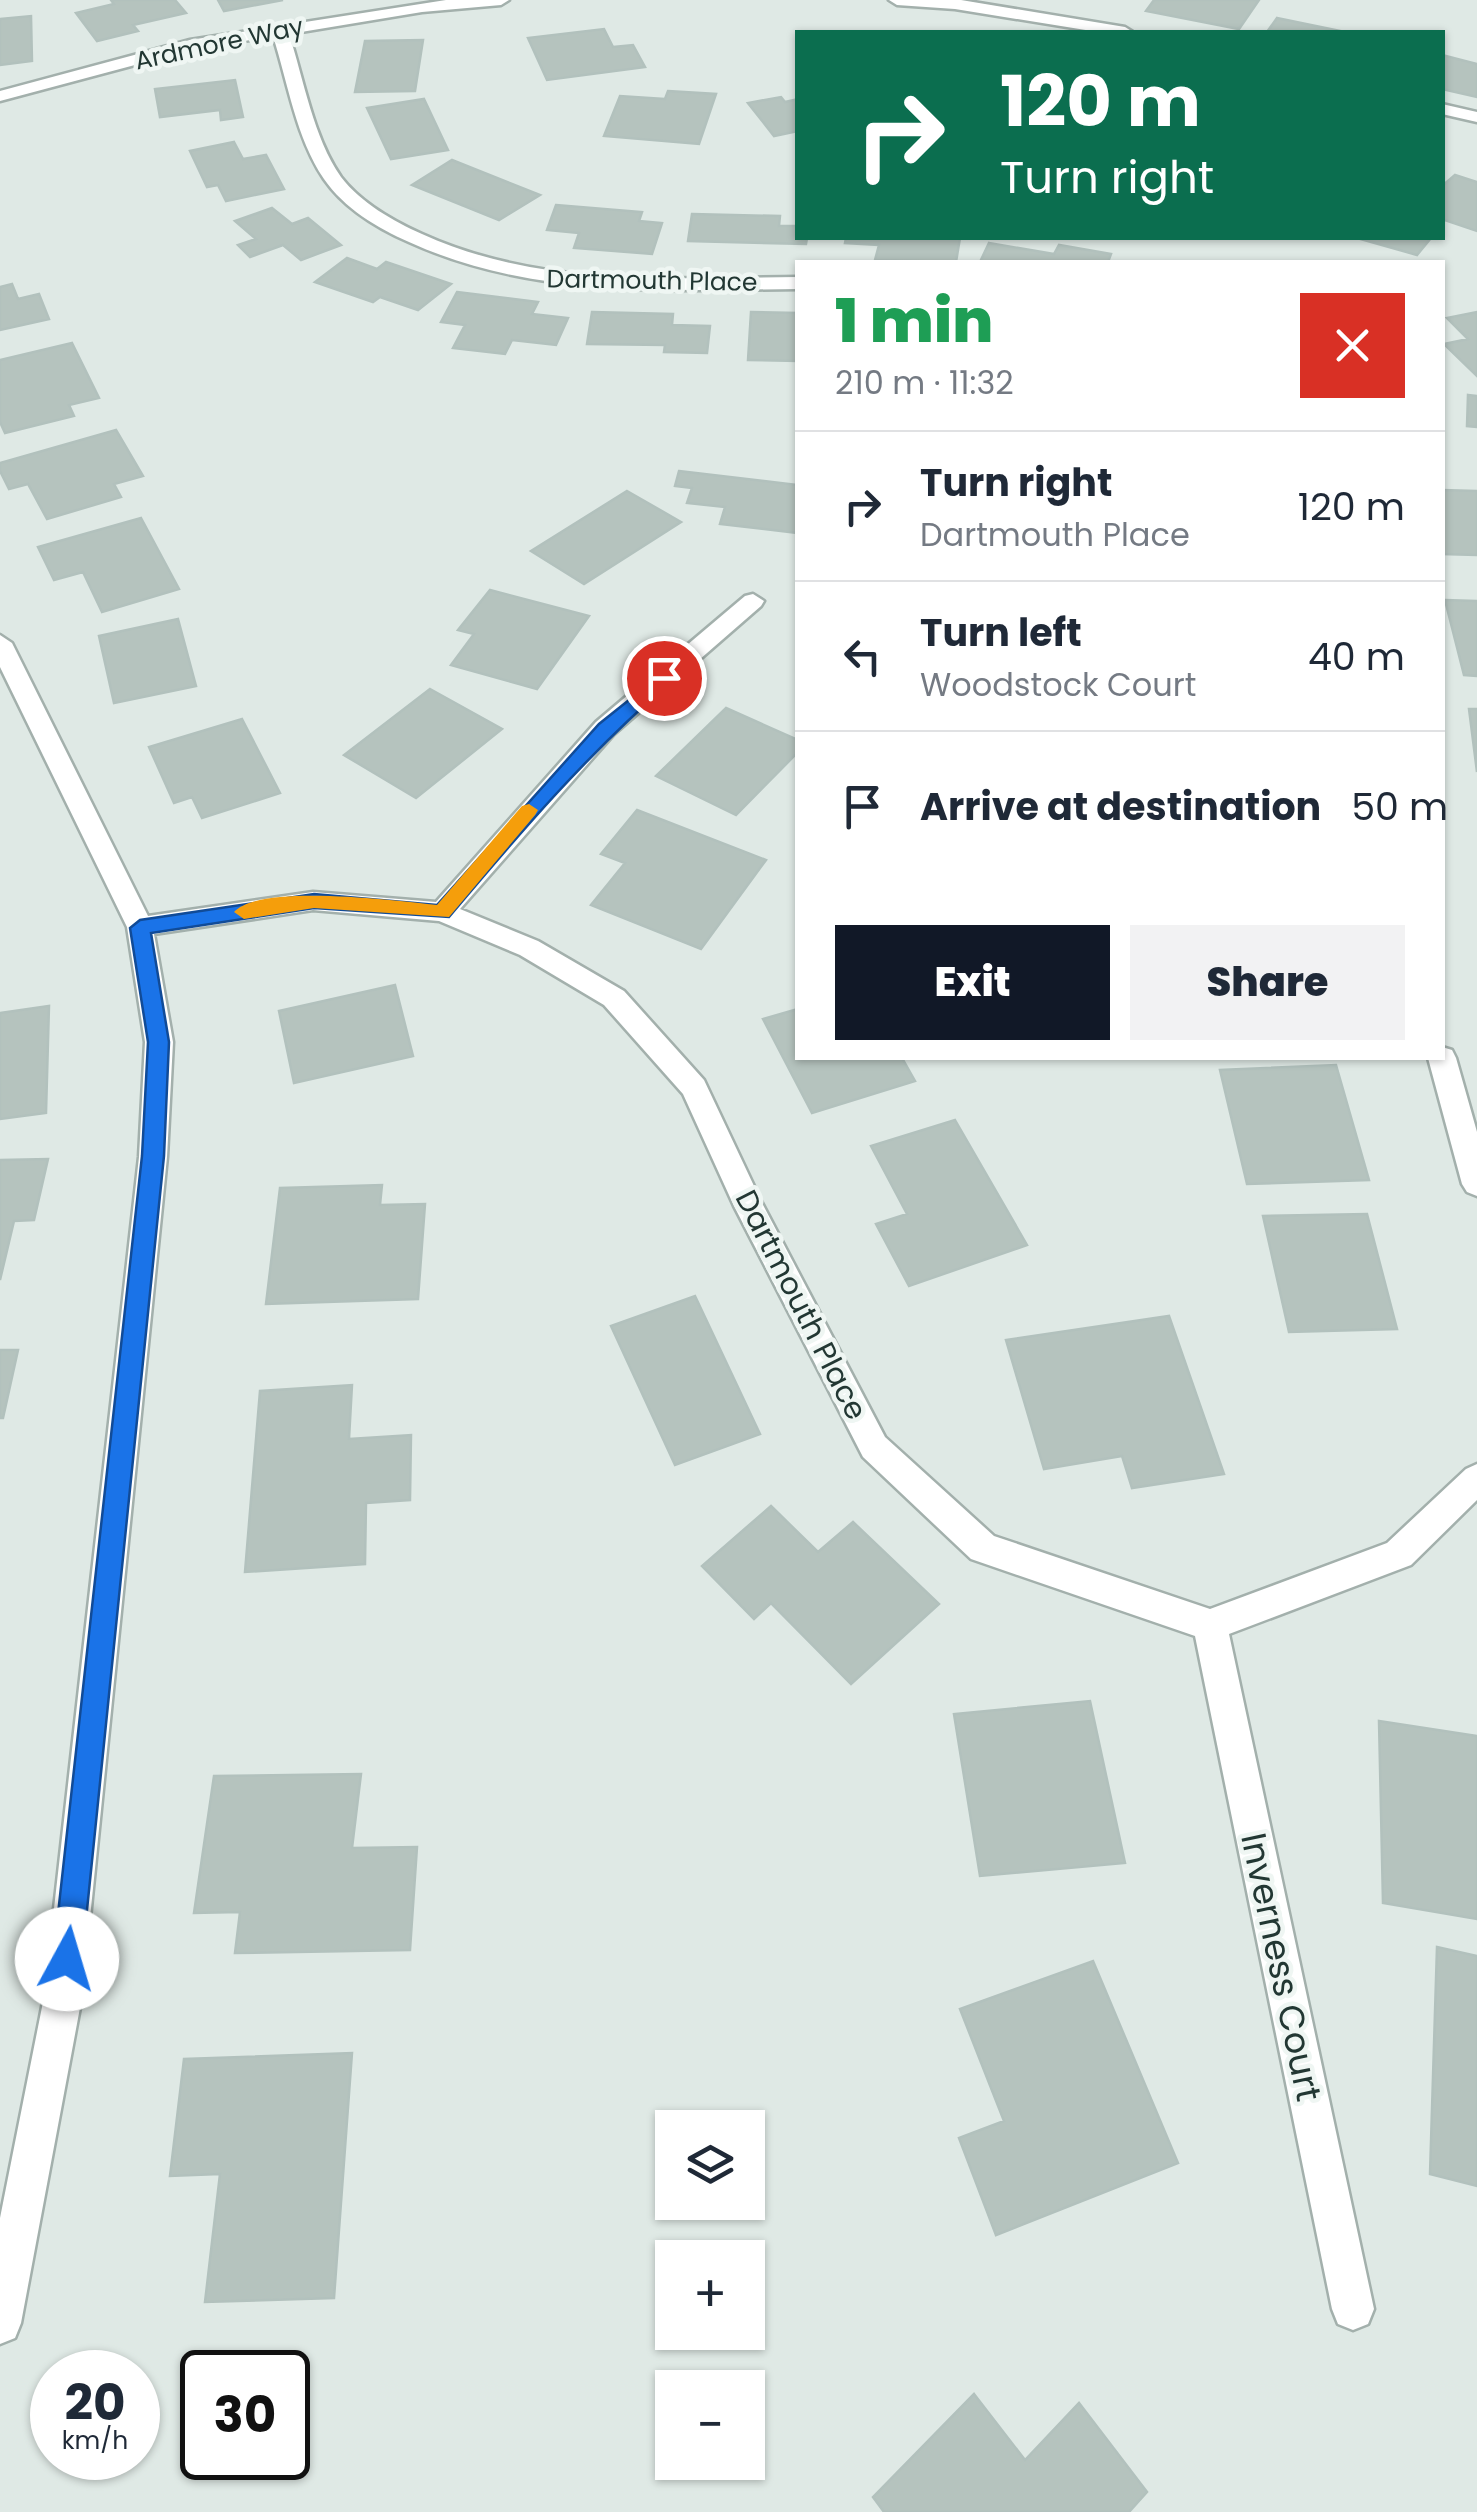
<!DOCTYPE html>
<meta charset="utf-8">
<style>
body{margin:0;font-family:Poppins,sans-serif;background:#f2f2f3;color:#1f2937;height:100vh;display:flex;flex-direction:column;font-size:38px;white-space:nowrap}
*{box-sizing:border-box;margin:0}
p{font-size:32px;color:#747a83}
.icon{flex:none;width:55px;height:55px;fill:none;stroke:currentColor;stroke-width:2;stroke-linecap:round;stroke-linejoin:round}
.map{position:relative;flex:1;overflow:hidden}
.side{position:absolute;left:795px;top:260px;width:650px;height:800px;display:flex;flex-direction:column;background:#fff;border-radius:0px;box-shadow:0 2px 8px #0004}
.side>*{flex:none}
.banner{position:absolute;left:795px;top:30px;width:650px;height:210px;border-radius:0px;box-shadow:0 2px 8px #0004;background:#0b6e4f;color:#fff;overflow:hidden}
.controls{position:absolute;left:655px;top:2110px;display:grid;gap:20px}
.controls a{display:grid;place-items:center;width:110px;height:110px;border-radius:0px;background:#fff;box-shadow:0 2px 8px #0004;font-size:50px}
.speed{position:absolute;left:30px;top:2350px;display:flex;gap:20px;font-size:50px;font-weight:700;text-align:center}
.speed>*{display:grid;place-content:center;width:130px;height:130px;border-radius:50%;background:#fff;box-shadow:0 2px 8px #0004;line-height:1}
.speed small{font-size:25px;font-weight:400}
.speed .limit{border:5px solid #111;border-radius:15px;background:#fff;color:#111}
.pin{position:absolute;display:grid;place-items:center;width:85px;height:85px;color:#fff;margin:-42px;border:5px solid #fff;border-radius:50%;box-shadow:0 2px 10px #0007}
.me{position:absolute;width:110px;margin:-55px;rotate:6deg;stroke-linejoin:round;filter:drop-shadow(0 0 8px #0008)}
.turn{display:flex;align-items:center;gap:35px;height:210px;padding:0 40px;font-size:45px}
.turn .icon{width:130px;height:130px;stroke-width:2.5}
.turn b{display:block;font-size:70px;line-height:85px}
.round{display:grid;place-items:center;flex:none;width:105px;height:105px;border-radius:0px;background:#f2f2f3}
.summary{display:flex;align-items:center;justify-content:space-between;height:170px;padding:0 40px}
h1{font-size:60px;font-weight:800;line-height:75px;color:#1e9e55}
.action{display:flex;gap:20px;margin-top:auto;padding:20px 40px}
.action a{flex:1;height:115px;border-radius:0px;background:#111827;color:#fff;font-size:40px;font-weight:800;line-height:115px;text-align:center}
.action a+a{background:#f2f2f3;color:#1f2937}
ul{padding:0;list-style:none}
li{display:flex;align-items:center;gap:30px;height:150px;padding:0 40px;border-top:2px solid #e0e1e3}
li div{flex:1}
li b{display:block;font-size:38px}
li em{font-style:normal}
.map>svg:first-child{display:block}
.building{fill:#b5c3be;stroke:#b2c1bd;stroke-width:2.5}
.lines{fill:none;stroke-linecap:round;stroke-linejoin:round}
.minor-casing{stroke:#a3b0ac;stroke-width:5}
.minor{fill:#fff;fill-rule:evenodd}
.route{fill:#1a73e8;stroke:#114b97;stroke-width:2.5}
.slow{fill:#f59e0b}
.labels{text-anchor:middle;stroke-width:9;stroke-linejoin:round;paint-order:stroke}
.far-street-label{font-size:25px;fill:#223733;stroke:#eff6f3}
.street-label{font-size:30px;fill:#223733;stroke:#eff6f3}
.near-street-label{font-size:35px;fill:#223733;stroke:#eff6f3}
</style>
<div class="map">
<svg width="1477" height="2512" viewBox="0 0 1477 2512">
<rect width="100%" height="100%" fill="#dfe9e5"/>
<!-- building -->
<path class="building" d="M111,0H175L186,13L133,25L138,31L97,41L76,13L114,4Z
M218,0H283L224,11Z
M1154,0H1259L1239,29L1146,11Z
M31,16L32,61L0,65V19Z
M1277,18L1345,32H1267Z
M604,29L613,47L633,45L645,67L547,80L528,38Z
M423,40L415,91L355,92L365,41Z
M1442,55L1477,64V97L1442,89Z
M235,80L243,117L221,120L220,110L160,117L155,89Z
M668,91L716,94L699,144L604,136L620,96L665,99Z
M781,97L785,102L798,99V131L774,136L748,103Z
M424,99L448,150L391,159L367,108Z
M234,142L243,159L266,155L284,189L226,201L218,185L207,187L190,151Z
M452,160L540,195L499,220L412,185Z
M1455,175L1477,182V231L1442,219V186Z
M556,205L642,212L639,221L662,223L652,254L574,248L579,233L547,230Z
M272,208L292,224L308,218L341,245L301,260L283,245L250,257L238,245L256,239L235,221Z
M692,214L780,216L779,226H798V238H807L806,244L688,241Z
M846,238H960L956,262L875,260L879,245L845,243Z
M1357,238H1431L1417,255Z
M989,243L1054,254L1059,245L1111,254L1108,262H980Z
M347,258L377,269L386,262L451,284L418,310L380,297L373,302L315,282Z
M12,284L18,299L39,294L49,319L0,330V287Z
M457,292L538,302L532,314L568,318L556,345L512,340L505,354L453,348L465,325L441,322Z
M592,312L673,314L672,325L710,326L707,353L664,352L665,345L587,344Z
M751,312L798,313V361L748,360Z
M1477,312V376L1444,344L1468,339L1447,318Z
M72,343L99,398L69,405L74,416L5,433L0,422V360Z
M1468,395L1477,396V427L1467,426Z
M116,430L143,476L114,484L121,497L47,519L28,484L9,489L0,471V463Z
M679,471L798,485V533L720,524L725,507L687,503L692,488L675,486Z
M1442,490L1477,491V555L1442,554Z
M627,491L681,522L584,584L531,551Z
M141,518L179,589L102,612L83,572L54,580L38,547Z
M490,590L589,616L537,689L451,665L474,634L458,630Z
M1445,600L1477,601V676L1464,675Z
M178,619L196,686L114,703L99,636Z
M430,689L502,729L416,798L344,755Z
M726,708L798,740V752L736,815L656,776Z
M1469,709H1477V772Z
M242,719L280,793L202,818L192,797L174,803L149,747Z
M637,810L766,860L701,949L591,905L625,863L601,854Z
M395,985L413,1056L294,1083L279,1011Z
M49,1006L46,1113L0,1119V1013Z
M798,1009V1058H902L915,1081L812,1113L763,1019Z
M1336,1065L1369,1180L1247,1184L1220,1070Z
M955,1120L1027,1245L909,1286L876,1224L907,1214L871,1146Z
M48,1159L34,1220L14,1221L0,1280V1160Z
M382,1185L380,1205L425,1204L418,1299L266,1304L280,1188Z
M1367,1214L1397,1329L1289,1332L1263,1216Z
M695,1296L760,1434L675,1465L611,1326Z
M1169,1316L1224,1474L1132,1488L1122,1456L1044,1469L1006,1340Z
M0,1350H18L3,1418H0Z
M352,1385L349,1439L411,1435L410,1500L366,1503L365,1564L245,1572L260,1391Z
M771,1506L818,1552L853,1522L939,1604L851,1684L771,1603L754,1619L702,1566Z
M1090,1701L1125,1863L980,1876L954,1714Z
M1379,1721L1477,1736V1919L1383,1903Z
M361,1774L352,1848L417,1847L410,1950L235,1953L240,1912L194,1913L214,1776Z
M1437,1947L1477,1956V2186L1430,2174Z
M1093,1961L1178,2163L996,2235L959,2138L1004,2121L960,2009Z
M352,2053L334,2298L205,2302L220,2174L170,2176L184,2059Z
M974,2394L1025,2460L1079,2403L1147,2492L1129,2512H884L873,2497Z"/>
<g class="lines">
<defs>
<path id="minor" d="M446,0H509L501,5L422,12L289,34C304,80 313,137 341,177C361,203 393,221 422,234C541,288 670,278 798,277V289C665,290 532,298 409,242C377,228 344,208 324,179C296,138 288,83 273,36L191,50L0,101V91L190,40Z
M889,0H961L1125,27L1133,32H1098L955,9L897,5Z
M1442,104L1477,112V122L1442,114Z
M753,594L764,601L761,606L614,734L460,909L538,941L624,991L704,1080L762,1203L885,1437L994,1536L1210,1609L1387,1543L1466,1469L1477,1464V1500L1411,1565L1229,1634L1374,2309L1368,2324L1353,2330L1338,2324L1332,2309L1195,1636L971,1559L863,1457L734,1206L683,1094L604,1005L520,955L439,921L313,910L154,934L173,1042L167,1157L82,1997L21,2323L15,2338L0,2344V2218L44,1997L139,1157L145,1042L127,927L0,667V635L12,643L148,916L313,892L436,902L596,722L745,596Z
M1442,1047L1452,1050L1456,1058L1477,1132V1196L1467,1192L1462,1184L1428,1058H1442Z"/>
</defs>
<!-- minor casing -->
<use href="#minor" class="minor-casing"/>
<!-- minor -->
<use href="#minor" class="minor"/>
</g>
<!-- route -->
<path class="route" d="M664,672L671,673V682C588,753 519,834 449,917L314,908L151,933L169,1042L164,1156L82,1959L77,1969L67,1973L57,1969L53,1959L142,1156L148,1042L130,928L140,920L314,894L437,905L599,724Z"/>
<!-- slow -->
<path class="slow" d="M529,804L538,810L535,815L449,917L314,908L244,919L234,912C259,883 398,901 437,905L522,806Z"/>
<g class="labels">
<!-- far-street labels -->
<g class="far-street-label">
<text transform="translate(219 43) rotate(-12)" y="9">Ardmore Way</text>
<text transform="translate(652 280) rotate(1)" y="9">Dartmouth Place</text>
</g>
<!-- street labels -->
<g class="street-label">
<text transform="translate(801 1305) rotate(63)" y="10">Dartmouth Place</text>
</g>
<!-- near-street labels -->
<g class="near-street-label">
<text transform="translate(1281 1967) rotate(78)" y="12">Inverness Court</text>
</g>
</g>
</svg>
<div class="controls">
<a><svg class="icon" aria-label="layers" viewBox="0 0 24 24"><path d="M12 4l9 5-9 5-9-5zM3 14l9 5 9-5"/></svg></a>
<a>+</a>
<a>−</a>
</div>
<div class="speed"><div>20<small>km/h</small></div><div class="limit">30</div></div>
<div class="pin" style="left:664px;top:678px;background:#d93025"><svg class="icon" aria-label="arrive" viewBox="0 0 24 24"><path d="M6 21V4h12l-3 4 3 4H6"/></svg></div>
<svg class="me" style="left:67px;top:1959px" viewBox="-20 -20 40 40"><circle r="19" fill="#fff"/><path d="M0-13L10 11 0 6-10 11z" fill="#1a73e8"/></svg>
<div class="banner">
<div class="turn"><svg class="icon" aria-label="right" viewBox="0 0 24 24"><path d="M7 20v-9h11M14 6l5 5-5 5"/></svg><div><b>120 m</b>Turn right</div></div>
</div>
<section class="side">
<div class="summary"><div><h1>1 min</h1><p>210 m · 11:32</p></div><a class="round" style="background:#d93025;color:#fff"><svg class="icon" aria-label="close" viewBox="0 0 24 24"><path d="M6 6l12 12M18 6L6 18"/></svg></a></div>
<ul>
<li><svg class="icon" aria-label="right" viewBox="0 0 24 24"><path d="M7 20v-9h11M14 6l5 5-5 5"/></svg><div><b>Turn right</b><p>Dartmouth Place</p></div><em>120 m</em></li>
<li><svg class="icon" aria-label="left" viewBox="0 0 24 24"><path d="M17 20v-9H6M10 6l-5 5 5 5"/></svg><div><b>Turn left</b><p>Woodstock Court</p></div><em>40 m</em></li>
<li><svg class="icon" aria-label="arrive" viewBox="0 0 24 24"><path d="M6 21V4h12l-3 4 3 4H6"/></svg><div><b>Arrive at destination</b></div><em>50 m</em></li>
</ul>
<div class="action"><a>Exit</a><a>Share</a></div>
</section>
</div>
